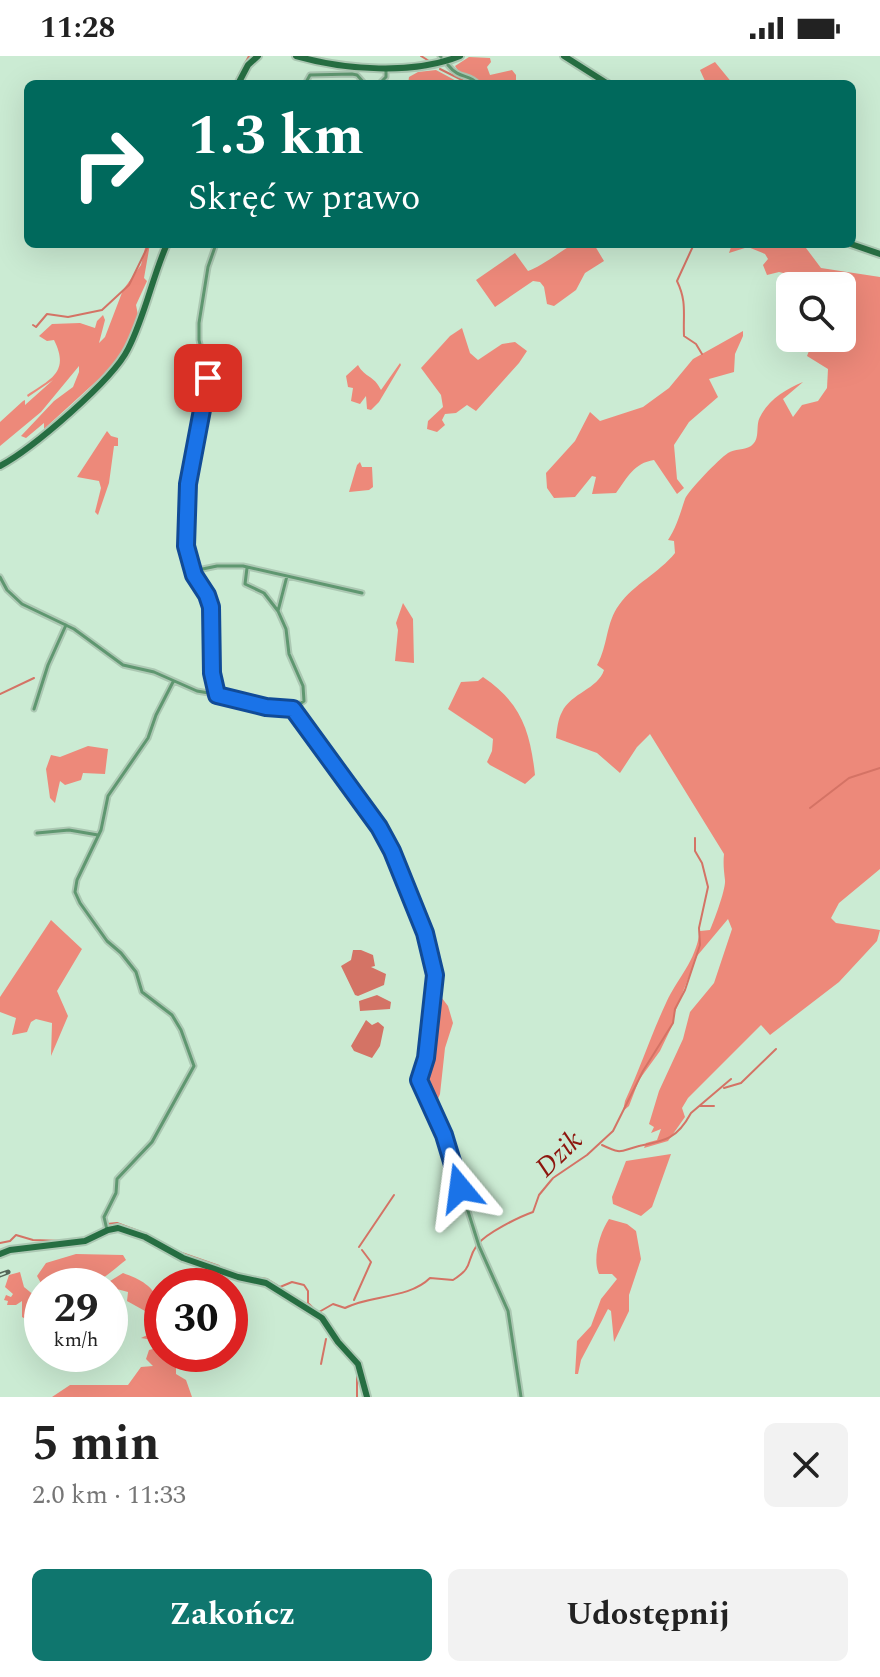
<!DOCTYPE html>
<html lang="pl">
<meta charset="utf-8">
<style>
body{margin:0;font-family:Spectral,serif;background:#f2f2f2;color:#222;height:100vh;display:flex;flex-direction:column;font-size:30px;white-space:nowrap}
*{box-sizing:border-box;margin:0}
p{font-size:26px;color:#767676}
.icon{flex:none;width:44px;height:44px;fill:none;stroke:currentColor;stroke-width:2;stroke-linecap:round;stroke-linejoin:round}
.map{position:relative;height:1341px;overflow:hidden}
.drawer{display:flex;flex-direction:column;background:#fff;flex:1}
.drawer>*{flex:none}
.hud{position:absolute;left:24px;top:24px;width:832px;height:168px;border-radius:12px;box-shadow:0 8px 32px #0002;background:#00695c;color:#fff;overflow:hidden}
.controls{position:absolute;left:776px;top:216px;display:grid;gap:16px}
.controls a{display:grid;place-items:center;width:80px;height:80px;border-radius:12px;background:#fff;box-shadow:0 8px 32px #0002;font-size:40px}
.speed{position:absolute;left:24px;top:1212px;display:flex;gap:16px;font-size:40px;font-weight:700;text-align:center}
.speed>*{display:grid;place-content:center;width:104px;height:104px;border-radius:50%;background:#fff;box-shadow:0 8px 32px #0002;line-height:1}
.speed small{font-size:20px;font-weight:400}
.speed .limit{border:12px solid #d22;background:#fff;color:#111}
.pin{position:absolute;display:grid;place-items:center;width:68px;height:68px;color:#fff;margin:-34px;border-radius:16px;box-shadow:0 4px 12px #0006}
.me{position:absolute;width:88px;margin:-44px;rotate:344deg;stroke-linejoin:round;filter:drop-shadow(0 0 6px #0008)}
.turn{display:flex;align-items:center;gap:28px;height:168px;padding:0 32px;font-size:36px}
.turn .icon{width:104px;height:104px;stroke-width:2.5}
.turn b{display:block;font-size:56px;line-height:68px}
.round{display:grid;place-items:center;flex:none;width:84px;height:84px;border-radius:12px;background:#f2f2f2}
.headline{display:flex;align-items:center;justify-content:space-between;height:136px;padding:0 32px}
h1{font-size:48px;font-weight:700;line-height:60px}
.cta{display:flex;gap:16px;margin-top:auto;padding:16px 32px}
.cta a{flex:1;height:92px;border-radius:12px;background:#0f766e;color:#fff;font-size:32px;font-weight:700;line-height:92px;text-align:center}
.cta a+a{background:#f2f2f2;color:#222}
.status{display:flex;justify-content:space-between;align-items:center;height:56px;padding:0 40px;background:#fff;direction:ltr}
.status svg{height:22px;fill:currentColor}
.map>svg:first-child{display:block}
.forest{fill:#ed897a}
.water{fill:#d47365}
.lines{fill:none;stroke-linecap:round;stroke-linejoin:round}
.stream{stroke:#d47365;stroke-width:2}
.street-casing{stroke:#acc8b3;stroke-width:7}
.secondary-casing{stroke:#acc8b3;stroke-width:10}
.street{stroke:#5f9770;stroke-width:3}
.secondary{stroke:#266e42;stroke-width:6}
.rail-casing{stroke:#546658;stroke-width:5}
.rail{stroke:#cbebd3;stroke-width:2;stroke-dasharray:6;stroke-linecap:butt}
.route-casing{stroke:#114b97;stroke-width:20}
.route{stroke:#1a73e8;stroke-width:14}
.labels{text-anchor:middle;stroke-width:7;stroke-linejoin:round;paint-order:stroke}
.water-label{font-size:28px;font-style:italic;fill:#8d160e;stroke:#cbebd3}
</style>
<div class="status"><b>11:28</b><svg viewBox="0 0 49 12"><path d="M0 12V9h3v3zM5 12V6h3v6zM10 12V3h3v9zM15 12V0h3v12zM26 1h20v11H26zM47 4h2v5h-2z"/></svg></div>
<div class="map">
<svg width="880" height="1341" viewBox="0 0 880 1341">
<rect width="100%" height="100%" fill="#cbebd3"/>
<!-- forest -->
<path class="forest" d="M469,1L490,2L491,6L487,11L490,19L512,14L516,19V24L502,28H481L471,19H461L455,10Z
M715,6L733,28H704L705,25L700,14Z
M436,14L462,28H408L409,21L418,16Z
M146,188H150L144,222L147,225L136,249L138,259L122,298L112,311L44,373V367L26,382L21,380L54,345L73,331L79,316V310L41,356L0,390V366L23,345L25,344V349L53,324L28,341L27,339C51,323 70,316 54,284L47,285L39,280L52,268L80,267L95,272L97,265L103,259L105,264L99,287L105,281L123,234L141,209Z
M573,188H597L595,190L604,205L585,217L576,234L554,250L547,248L544,231L540,226L533,225L495,251L476,224L515,197L528,215C538,212 562,195 573,188Z
M732,188H803L821,212L880,221V813L839,847L831,862L836,867L880,874L877,885L839,926L770,979L761,969L688,1042L682,1052L685,1061L668,1085L644,1092L646,1087L657,1084L661,1073L651,1077L654,1071L649,1068L659,1035L683,983L690,956L714,927L732,873L728,863L697,900L675,956L672,970L660,995L639,1024L629,1050L623,1055L625,1045C640,1013 651,979 666,947C678,921 695,907 700,875L710,874C714,865 726,833 725,824C724,815 723,808 724,798L650,678L637,691L620,717L597,697L556,682C557,673 558,663 562,656C571,637 598,633 604,614L597,609C608,590 606,566 619,549C634,528 659,517 675,497L674,485L668,484C677,470 680,458 685,443C688,435 719,403 728,397C734,393 745,394 751,390C761,383 755,370 760,361C769,343 786,333 803,326L783,343L793,361L802,349L818,345L827,332L828,313L807,300L814,282H842V230H798L792,219L779,216L767,219L763,209L768,203L765,198L748,191L729,197Z
M462,272L470,297L478,304L502,288L515,286L527,295L519,307L476,355L467,349L456,357L445,358L442,364L445,369L437,376L427,373L428,365L443,351L441,339L421,312L450,280Z
M743,275V280L735,298L734,316L709,323L718,341L689,366L674,389L677,423L684,432L677,438L654,404C634,407 627,422 616,437L592,438L596,421L592,420L575,441L554,442L547,432L546,417L575,385L590,356L600,365L643,351L669,332L693,303Z
M400,307L401,309L379,346L371,354L367,353L366,340L360,348L351,345L353,332L348,331L346,320L358,309C365,322 374,319 381,334Z
M107,375L111,380L118,382V390H114L109,427L98,459L95,456L101,432L99,425L77,421Z
M360,406L362,411H372L373,431L369,434L349,436L357,409Z
M403,547L413,563L414,607L395,605L398,574L396,567Z
M483,621C521,647 530,674 535,719L525,728L490,709L487,706L492,695L493,683L448,653L461,626L478,625Z
M88,690L108,693L105,718L83,717L81,724L65,729L60,725L55,747L50,742L46,713L51,699L60,701Z
M51,864L82,893L57,935L68,960L51,1000L52,967L36,963L31,966L27,976L12,979L16,962L0,956V941Z
M435,933L448,950L453,967L445,992L440,1038L433,1055L421,1020L428,1003Z
M671,1098L652,1151L641,1160L613,1148L612,1141L626,1105Z
M609,1163L627,1168L636,1175L641,1203L629,1239V1255L614,1286L611,1255L608,1253L581,1304L578,1318H575L577,1285L591,1270L601,1243L617,1223L612,1218H599C592,1203 600,1176 609,1163Z
M76,1198L123,1199L126,1204C113,1213 91,1238 75,1226L69,1230L42,1229L37,1220L46,1207Z
M20,1216L24,1231L35,1240L42,1239V1259H34L29,1265L22,1261V1245L16,1249H7L8,1245L4,1244L6,1239L11,1241L13,1238L5,1231L9,1219Z
M123,1217C139,1223 156,1230 158,1249L162,1248V1298H176V1318L186,1324L192,1341H52L70,1329H128L141,1311L153,1310L146,1303L149,1294L157,1292L153,1284L141,1282L160,1273L145,1255L127,1245L128,1236L113,1232L114,1243L110,1245V1230H102Z"/>
<!-- water -->
<path class="water" d="M353,894H361L373,899L375,910L371,911L386,918L384,929L358,940L355,939L341,910L351,904Z
M377,939L391,946L390,953L360,955L359,945Z
M366,964L372,969L378,966L384,971L380,990L372,1002L354,995L351,990Z"/>
<g class="lines">
<!-- stream -->
<path class="stream" d="M421,0L429,5
M440,13L470,28
M234,28L249,0
M694,188L677,225C687,246 683,257 684,280L696,288L702,298
M858,194L871,198
M33,269L36,271L47,258L68,261L102,254L129,229L149,188
M0,638L34,622
M810,752L849,722L880,712
M724,1032L741,1027L776,993
M700,1050H714
M602,1089C623,1099 619,1095 639,1090C665,1085 677,1083 691,1057L731,1023
M107,1168L117,1167L141,1176
M0,1187L10,1185L16,1179L33,1184L63,1185
M359,1191L394,1139
M179,1196L219,1210
M223,1212L229,1215
M253,1221L267,1223L280,1231L292,1226L304,1229L308,1235V1247L329,1268
M354,1244L371,1206L362,1194
M319,1256L333,1248L345,1252C369,1239 409,1243 430,1222L453,1224C475,1210 465,1206 477,1189C486,1177 519,1161 533,1156L539,1139L553,1122L587,1099L613,1075L643,1015L673,967L675,953L685,934L700,889L699,872L708,831L702,807L695,795V782
M327,1275L333,1285
M321,1308L326,1283
M357,1341V1314"/>
<defs>
<path id="street" d="M440,0L441,1
M448,9C460,24 468,17 478,28
M305,28L310,19L352,18L357,19L365,28
M379,28L386,21V13
M216,188L208,211L199,267V284L208,322L192,404L186,460L187,494L194,519L207,539L211,551L212,617L217,639
M247,512L245,528L264,537L278,555
M193,515L217,510H243L362,537
M287,520L278,555L286,573L289,598L303,630L304,645L294,652
M0,521L7,534L22,548L74,573L123,609L154,616L197,635L244,643L266,651L293,653L379,771L392,795L407,836L425,877L435,919L426,1002L419,1024L427,1039L432,1056L444,1079L479,1190L508,1255L521,1341
M34,653L48,609L66,569
M37,777L69,774L98,779
M107,1174L104,1161L116,1137L117,1123L152,1086L194,1010L181,974L172,959L142,936L136,916L121,897L107,885L80,847L75,836L77,824L101,774L108,740L148,682L156,659L173,626"/>
<path id="secondary" d="M296,0C345,14 413,19 460,0
M564,0L608,28
M238,28L248,9L258,0
M851,188L880,198
M0,410C32,393 113,324 128,293C145,260 152,222 167,188
M0,1198L10,1194L85,1185L108,1174L118,1172L145,1181L183,1202L238,1221L266,1227L322,1262L338,1286L358,1308L367,1341"/>
</defs>
<!-- street casing -->
<use href="#street" class="street-casing"/>
<!-- secondary casing -->
<use href="#secondary" class="secondary-casing"/>
<!-- street -->
<use href="#street" class="street"/>
<!-- secondary -->
<use href="#secondary" class="secondary"/>
<defs>
<path id="rail" d="M0,1219L8,1216"/>
</defs>
<!-- rail casing -->
<use href="#rail" class="rail-casing"/>
<!-- rail -->
<use href="#rail" class="rail"/>
</g>
<g class="lines">
<defs>
<path id="route" d="M208,322L188,428L186,490L194,519L207,539L211,551L212,617L217,639L266,651L293,653L379,771L392,795L425,877L435,919L426,1002L419,1024L444,1079L460,1132"/>
</defs>
<!-- route casing -->
<use href="#route" class="route-casing"/>
<!-- route -->
<use href="#route" class="route"/>
</g>
<g class="labels">
<!-- water labels -->
<g class="water-label">
<text transform="translate(558 1097) rotate(-44)" y="10">Dzik</text>
</g>
</g>
</svg>
<div class="controls">
<a><svg class="icon" aria-label="search" viewBox="0 0 24 24"><circle cx="10" cy="10" r="6"/><path d="M15 15l6 6"/></svg></a>
</div>
<div class="speed"><div>29<small>km/h</small></div><div class="limit">30</div></div>
<div class="pin" style="left:208px;top:322px;background:#d93025"><svg class="icon" aria-label="arrive" viewBox="0 0 24 24"><path d="M6 21V4h12l-3 4 3 4H6"/></svg></div>
<svg class="me" style="left:460px;top:1132px" viewBox="-20 -20 40 40"><path d="M0-17L14 15 0 8-14 15z" fill="#1a73e8" stroke="#fff" stroke-width="4"/></svg>
<div class="hud">
<div class="turn"><svg class="icon" aria-label="right" viewBox="0 0 24 24"><path d="M7 20v-9h11M14 6l5 5-5 5"/></svg><div><b>1.3 km</b>Skręć w prawo</div></div>
</div>
</div>
<section class="drawer">
<div class="headline"><div><h1>5 min</h1><p>2.0 km · 11:33</p></div><a class="round"><svg class="icon" aria-label="close" viewBox="0 0 24 24"><path d="M6 6l12 12M18 6L6 18"/></svg></a></div>
<div class="cta"><a>Zakończ</a><a>Udostępnij</a></div>
</section>
